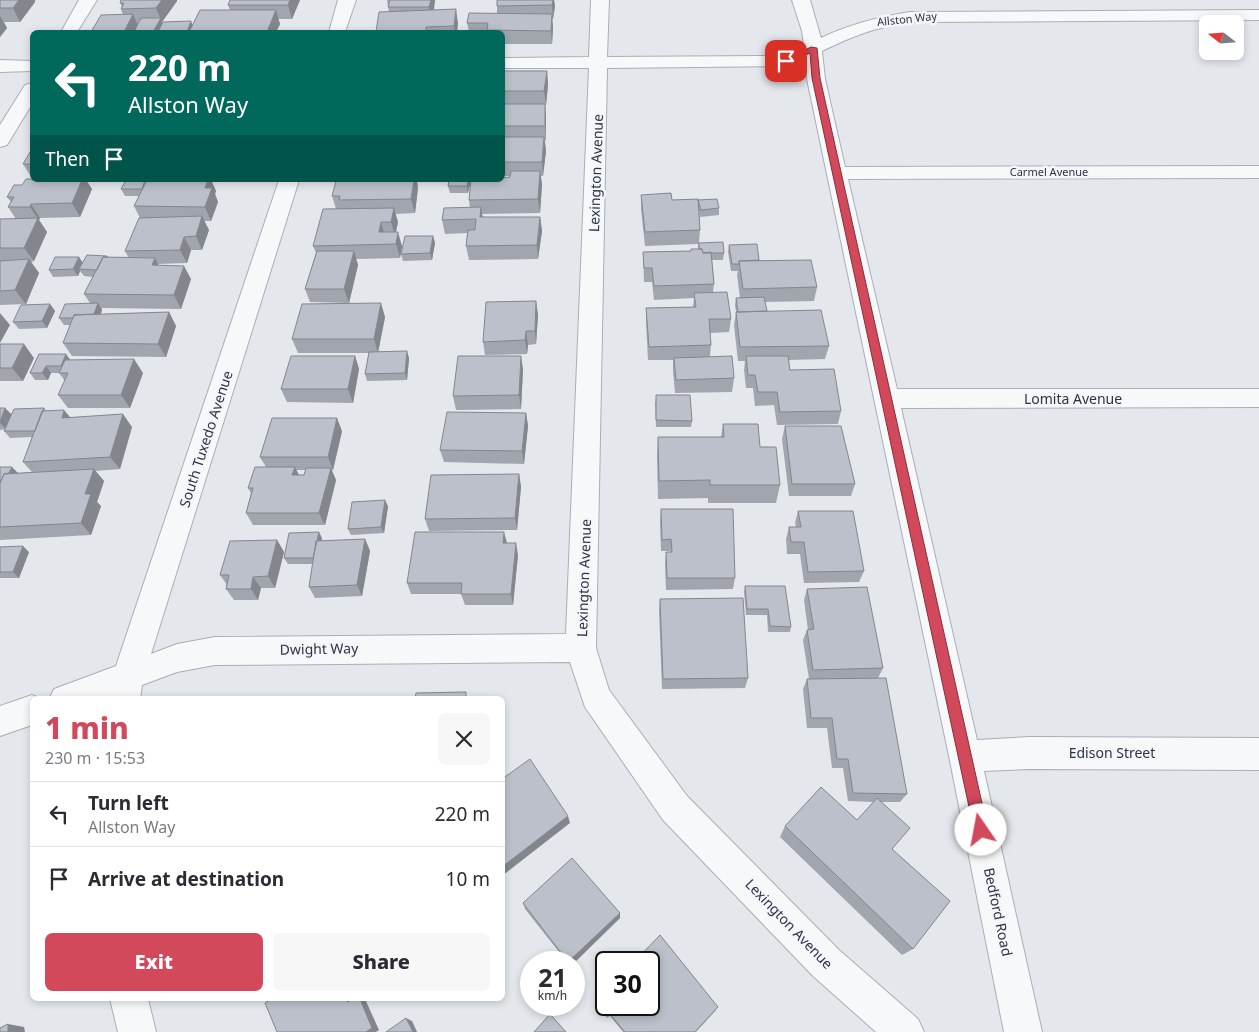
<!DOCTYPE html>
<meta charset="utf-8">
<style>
body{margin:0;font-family:"Noto Sans",sans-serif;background:#f7f7f7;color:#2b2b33;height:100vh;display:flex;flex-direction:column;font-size:19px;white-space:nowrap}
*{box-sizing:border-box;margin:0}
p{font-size:16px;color:#7c7c81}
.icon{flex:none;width:28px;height:28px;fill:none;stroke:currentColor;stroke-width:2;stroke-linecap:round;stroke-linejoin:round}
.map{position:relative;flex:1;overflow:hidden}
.panel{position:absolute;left:30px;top:696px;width:475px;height:305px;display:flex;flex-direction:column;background:#fff;border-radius:8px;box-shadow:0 2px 8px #0003}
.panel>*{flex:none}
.top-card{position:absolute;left:30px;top:30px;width:475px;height:152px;border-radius:8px;box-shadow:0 2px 8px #0003;background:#00695c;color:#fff;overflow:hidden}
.needle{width:32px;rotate:287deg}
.fabs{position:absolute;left:1199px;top:15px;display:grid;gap:10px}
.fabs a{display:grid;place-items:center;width:45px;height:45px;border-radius:8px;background:#fff;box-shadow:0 2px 8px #0003;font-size:25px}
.speed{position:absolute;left:520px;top:951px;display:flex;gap:10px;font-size:25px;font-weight:700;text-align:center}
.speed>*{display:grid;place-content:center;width:65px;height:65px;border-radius:50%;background:#fff;box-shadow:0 2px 8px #0003;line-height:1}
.speed small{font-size:12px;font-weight:400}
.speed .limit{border:2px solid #111;border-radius:8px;background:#fff;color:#111}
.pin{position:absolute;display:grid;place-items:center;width:42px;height:42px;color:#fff;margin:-21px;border-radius:10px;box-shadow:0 2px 8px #0006}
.me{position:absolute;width:55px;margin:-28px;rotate:348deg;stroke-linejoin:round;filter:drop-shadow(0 0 4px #0008)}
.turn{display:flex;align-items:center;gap:18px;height:105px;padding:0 15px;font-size:22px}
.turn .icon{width:65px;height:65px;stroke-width:2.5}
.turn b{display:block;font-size:35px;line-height:42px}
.then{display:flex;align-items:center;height:48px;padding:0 15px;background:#0003;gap:10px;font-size:19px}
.round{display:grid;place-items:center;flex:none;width:52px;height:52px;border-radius:8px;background:#f7f7f7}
.summary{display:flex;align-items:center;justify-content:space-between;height:85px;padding:0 15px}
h1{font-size:30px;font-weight:800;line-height:38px;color:#d1495b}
.button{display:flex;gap:10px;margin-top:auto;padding:10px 15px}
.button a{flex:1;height:58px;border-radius:8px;background:#d1495b;color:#fff;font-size:20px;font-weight:800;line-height:58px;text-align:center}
.button a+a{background:#f7f7f7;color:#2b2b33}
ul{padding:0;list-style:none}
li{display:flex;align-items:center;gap:15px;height:65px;padding:0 15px;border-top:1px solid #e1e1e2}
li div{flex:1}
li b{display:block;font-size:19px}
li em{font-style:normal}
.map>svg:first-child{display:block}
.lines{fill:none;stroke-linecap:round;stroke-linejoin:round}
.street-casing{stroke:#a9aeb7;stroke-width:2}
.street{fill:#f7f8fa;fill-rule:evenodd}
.wall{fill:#a1a5ae;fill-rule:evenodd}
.shaded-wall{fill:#83868d}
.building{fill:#bbc0ca;stroke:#83868d}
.route{fill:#d1495b;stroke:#882f3b}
.labels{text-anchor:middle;stroke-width:5;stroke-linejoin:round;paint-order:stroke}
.far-street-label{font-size:11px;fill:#2b3445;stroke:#f4f6f9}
.street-label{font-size:14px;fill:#2b3445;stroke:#f4f6f9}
</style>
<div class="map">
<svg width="1259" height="1032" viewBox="0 0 1259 1032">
<rect width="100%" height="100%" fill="#e4e7ec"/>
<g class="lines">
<defs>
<path id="street" d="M79,0H97L77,32H61Z
M338,0H356L345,32H329Z
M591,0H609L607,57L783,56L804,46L802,31L792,0H810L821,38C850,24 878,17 910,12L1259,10V20L910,22C874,28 855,35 822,51L825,79L845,167L1259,166V178L848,179L897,389H1259V407L901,408L977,740L1029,737L1259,738V770L1029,769L984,771L1042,1032H1004L949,756L807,79L805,59L786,66L607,68L596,648L609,690L687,796L839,950L918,1019L924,1032H876L813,976L663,820L585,707L570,662L215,665L177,672L142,685L140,699H49L54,689L116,666L279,180H299L151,654L177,644L215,637L566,634L589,68H502V58L589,57Z
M0,60L32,61V71L0,72Z
M32,83V104L7,145L0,147V125L25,85Z
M32,695L41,699H32V725L0,736V706Z
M110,999H148L156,1032H118Z"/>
</defs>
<!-- street casing -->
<use href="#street" class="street-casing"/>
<!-- street -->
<use href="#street" class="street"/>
</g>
<!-- wall -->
<path class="wall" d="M0,0H35V2L20,22H4L7,28L0,37Z
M121,0H177V1L162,22L163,23L193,25L230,10L228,5L300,0L292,19H278L280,24L276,32H91L123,15L121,9L122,7L120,3Z
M387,0H435L434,10L458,23L457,32H376L389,12Z
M497,0H554L555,6L553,19H552L553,28L552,44H502V32H469L467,23L497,14Z
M502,71H547L548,85L546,105H545L546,118V140H545L546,151L543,176H541L542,185L540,213L482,214L483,217H540L542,231L538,259L469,260L466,246L468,233L445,234L442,220L470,208L469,200L510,177V176H502Z
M32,149V178L23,164Z
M32,180H86L92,189L80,217L40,218L39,220L47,232L34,261L31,262L39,273L26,304L0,305V219H16L8,207L11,202L7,197L22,185Z
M126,180H211L216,191L215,194L218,202L211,221H204L209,230L202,250H191L187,263L158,264L159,265L191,279L181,309L102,308V310L101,314L169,312L176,326L166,357L72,356L63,343L70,325H64L59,318L90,303L84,294L93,277L84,276L80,271L78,276L53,277L49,270L79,257L83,263L107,256L108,257L129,258L125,251L140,218L134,206L139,196H125L121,189Z
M449,180H471L468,193H450L448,186Z
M346,181L418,188L415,213L395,214L398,222L396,232L402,246L400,258L356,259L358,265L349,303L310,302L305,289L316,253L313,246L336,209L332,196Z
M641,195L672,200L698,199L719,208V215L700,217L699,210L700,230L699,243L724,253L723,260H712L714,284L713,292L731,319L729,332L710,333L711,345L710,357L734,378L732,392L675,393L673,371V360H648L646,322V308L693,307L694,298L654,300L652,282H644L643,252L691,251L698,249V244L645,246L641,209Z
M433,236L435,243L432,260L403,261L401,254Z
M729,245L759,260L817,287L814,301L765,302L767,311L829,346L825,359L789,360L790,370L841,411L838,424L777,425L774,405L755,406L753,388H746L744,370L745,361H738L734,325L736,312L735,305L736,298H740L737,275L738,271H731L728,252Z
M536,301L538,315L536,344L528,345L527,354L485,355L483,342Z
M50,304L55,311L47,328L19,329L13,322Z
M385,317L378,352L409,358L407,380L367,381L365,374L369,353H298L292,339Z
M0,344L34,358L23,381H0Z
M39,354L143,373L130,408H68L58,395L65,381L59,373H51L48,380H35L30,373Z
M355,356L359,369L353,403L287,402L281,389Z
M523,369L521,409L456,410L453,396Z
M655,401L692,421L691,427H656Z
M0,408H5L11,414L44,408L47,411L70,417L132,427L120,469L95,471L104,481L97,502L101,506L91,535L0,540V467L18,473L32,472L23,462L32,437L10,438L4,431L5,429L0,430Z
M526,413L528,426L524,464L444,462L440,450Z
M723,424L760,447L780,485L776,503H708V498L658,499L657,456L658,437H721Z
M785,426L855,484L851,496H789L782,439Z
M342,431L333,470H331L336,480L325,525H253L246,513L251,493L248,488L266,467L260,457ZM296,470H306L304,475H299Z
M519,474L521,487L517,530L429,531L425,519Z
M388,506L384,533L351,535L348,529Z
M661,509L735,578L733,589L666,590L665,564L666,552H670V551H661L660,521Z
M798,511L864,571L859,582L804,583L800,554H787L786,539L789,527H796L795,523Z
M322,538L321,541L365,539L370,551L362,596L315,598L309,587L313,564H288L284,558Z
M277,540L284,552L275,588H261L258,600H234L226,589L227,585L220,575Z
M507,543L518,555L513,605H465L461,594H411L407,583Z
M0,547L29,552L19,578H0Z
M745,586L791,627L790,632H768L767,615H746L744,592Z
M807,589L883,668L878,678L907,794L900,802H881L892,849L913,949L902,955L780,837L785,826L857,820L874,802L848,801L843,768H832L827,728H807L803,689L807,679H809L803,640L807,630H808L804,600Z
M660,599L748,678L745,688L662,689L659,610Z
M523,903L620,918L574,963L567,962L525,909Z
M596,1001L716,1010L696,1032H623L610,1016L607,1018L597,1005Z"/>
<!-- shaded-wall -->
<path class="shaded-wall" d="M19,0H35V2L20,22L13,8Z
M162,0H177V1L162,22L164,25L160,32H153L160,18L156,8Z
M290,0H300L292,19L288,5Z
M431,0H435L432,21L429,7Z
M553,0H554L555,6L553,19L552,5Z
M456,9L458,23L457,32H455L454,26Z
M276,10L280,24L276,32H267Z
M133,14L139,28L137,32H124Z
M552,14L553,28L552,44L551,31Z
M0,16L7,28L0,37Z
M191,21L194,29L193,32H187Z
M547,71L548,85L546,105L544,91Z
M545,104L546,118V140L545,126Z
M544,137L546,151L543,176L542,162Z
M540,171L542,185L540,213L538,199Z
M82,180H86L92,189L80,217L72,203Z
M208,180H211L216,191L215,194L218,202L211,221L205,207V188Z
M414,180H417L418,188L415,213L411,199Z
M468,180H471V181L468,193L467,186Z
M31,204L40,218L39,220L47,232L34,261L24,248L38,219L30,207Z
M481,207L483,221L480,217Z
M394,208L398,222L395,236L391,222Z
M202,216L209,230L202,250L196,236Z
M540,217L542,231L538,259L537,245Z
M381,222L385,236L379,232Z
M398,232L402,246L400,258L396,244Z
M433,236L435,243L432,260L430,253Z
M184,237L191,250L187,263L180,250Z
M354,251L358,265L349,303L344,289Z
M79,257L83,264L79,269L80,271L78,276L73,269Z
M155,258L162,272L152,265Z
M29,259L39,273L26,304L15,290Z
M184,266L191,279L181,309L174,295Z
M536,301L538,315L536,344L535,331Z
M98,303L102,310L97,324L92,317Z
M381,303L385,317L378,353L374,339Z
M50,304L55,311L47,328L42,321Z
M169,312L176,326L166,357L158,344Z
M0,313L10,325L0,343Z
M526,331L528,345L527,354L525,340Z
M24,344L34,358L23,381L12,368Z
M407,351L409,358L407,380L405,373Z
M66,354L71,361L66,373L61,366Z
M355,356L359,369L353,403L348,389Z
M521,356L523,369L521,409L519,395Z
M134,359L143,373L130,408L121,395Z
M46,366L51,373L48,380L42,373Z
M5,408L11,414L6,429L0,423Z
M64,410L75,423L62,418Z
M526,413L528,426L524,464L522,451Z
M123,414L132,427L120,469L110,457Z
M337,418L342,431L333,470L328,457Z
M12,467L18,473L2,489Z
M295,467L301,479L292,475Z
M331,468L336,480L325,525L319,513Z
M94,469L104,481L97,502L101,506L91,535L81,523L85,494Z
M519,474L521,487L517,530L515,518Z
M385,500L388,506L384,533L381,527Z
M319,532L322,538L316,564L313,558Z
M504,532L507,543H503Z
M365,539L370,551L362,596L357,585Z
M277,540L284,552L275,588L268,576Z
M516,543L518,555L513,605L511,594Z
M23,546L29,552L19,578L13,572Z
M253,577L261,588L258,600L251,589Z
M568,816L570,823L502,876V867Z
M620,913V918L574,963L568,962Z
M360,999H365L379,1030L376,1032H366Z
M406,1018L412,1021L417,1032H413Z
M8,1024L24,1027L25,1032H8Z"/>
<!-- building -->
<path class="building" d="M0,0H19L13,8H0Z
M121,0H162L156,8L121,9L124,3H120Z
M230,0H290L288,5H228Z
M390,0H431L429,7H388Z
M497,0H553L552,5L497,6Z
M456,9L454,26L426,27V31L376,32L379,12Z
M200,10H276L267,32H189Z
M469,13L552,14L551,31L487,30L488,23H467Z
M133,14L124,32H91L101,15Z
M141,18H161L153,32H134Z
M191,21L187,32H158L163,22Z
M502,71H547L544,91H502Z
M502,104H545V126H502Z
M502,137H544L542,162H502Z
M32,149V164H23Z
M511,171H540L538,199L469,200L471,180H502V178L510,177Z
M26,179H32V180H82L72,203L31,204L30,207H8L14,197H7L14,185H22Z
M126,180H145L142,189H121Z
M147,180H208L205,188H212L205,207L134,206Z
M346,180H414L411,199L339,200L340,196H332L336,181H346Z
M449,180H468L467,186H448Z
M671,193L672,200L698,199L700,230L645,232L641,195Z
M717,199L719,208L701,210L698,200Z
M481,207L480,217H540L537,245L466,246L468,230H475L476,219L442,220L444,208Z
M394,208L391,222H381L379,232H398L396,244L313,246L323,209Z
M202,216L196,236L184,237L180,250L125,251L139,218Z
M38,218L24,248H0V219Z
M405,236H433L430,253L401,254Z
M723,242L724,253H703L702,249H699V243Z
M757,244L759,260L739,261V264H732L729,245Z
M691,249H702L703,253L711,252L714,284L654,286L652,268H644L643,252L691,251Z
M317,251H354L344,289H305Z
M87,255L107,256V257H103L97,270L79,269Z
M55,257H79L73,269L49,270Z
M103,257L155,258L152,265L184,266L174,295L84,294Z
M29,259L15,290L0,291V261Z
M811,260L817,287L743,289L739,261Z
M727,292L731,319H709L711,345L649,347L646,308L696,307L694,293Z
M764,297L767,311L738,312L736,298Z
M536,301L535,331H526L525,340L483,342L486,302Z
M98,303L94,314L74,315L73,318H59L65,304Z
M381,303L374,339H292L302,304Z
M50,304L42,321L13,322L21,305Z
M821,310L829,346L740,347L736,312Z
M169,312L158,344L63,343L74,315Z
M0,344H24L12,368H0Z
M407,351L405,373L365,374L369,352Z
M39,354H66L61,366H46L42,373H30Z
M291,356H355L348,389H281Z
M458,356H521L519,395L453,396Z
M732,356L734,378L676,380L674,358Z
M746,356H788L790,370L834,369L841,411L780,412L777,392H758L755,375H748Z
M134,359L121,395H58L68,373H59L65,360Z
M656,395H690L692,421L656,420Z
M0,408H5L0,422Z
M44,408L35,431H4L14,409Z
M64,410L62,418L123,414L110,457L23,462L42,411Z
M447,412L526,413L522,451L440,450Z
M272,418H337L328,457H260Z
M723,424H758L760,447H776L780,485H710V480L659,481L658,437H724Z
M785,426H841L855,484H792Z
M0,467H12L9,473L4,474L0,483Z
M255,467H295L292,475H304L306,468H331L319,513H246L253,488H248Z
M94,469L85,494H91L81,523L0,527V483L4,474Z
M519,474L515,518L425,519L431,475Z
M385,500L381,527L348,529L352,502Z
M661,509H733L735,578H667L666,552H672L671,539L662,540Z
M798,511H853L864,571L808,572L804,542H791L789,527H801Z
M319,532L313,558H284L289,533Z
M415,532H504L503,543H516L511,594H461L462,583H407Z
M365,539L357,585L309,587L316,541Z
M277,540L268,576L253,577L251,589H226L229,575H220L230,541Z
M23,546L13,572H0V547Z
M745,586H785L791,627L770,626L768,609H747Z
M867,587L883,668L813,670L807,630L814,629L807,589Z
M743,598L748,678L663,679L660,599Z
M886,678L907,794L853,793L848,759H837L832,718H811L807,679Z
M466,692V699H415L416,693Z
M530,759L568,816L502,867V779Z
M821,787L857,820L877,798L910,828L892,849L950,901L913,949L785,826Z
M572,858L620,913L568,962L523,903Z
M660,935L718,1007L695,1032H625L609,1013L607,1015L596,1001L606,991V1005H649V962H634Z
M272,999H346L348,1002L352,999H360L372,1028L366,1032H277L265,1003Z
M550,1014L566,1032H534Z
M406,1018L413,1032H386Z
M8,1024V1032H0V1028Z"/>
<!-- route -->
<path class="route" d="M811,47L817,48L820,78L988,830L986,835L981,837L976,835L974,830L812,78L810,53L789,63L783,61Z"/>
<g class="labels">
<!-- far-street labels -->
<g class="far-street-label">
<text transform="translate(907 19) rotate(-6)" y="4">Allston Way</text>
<text x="1049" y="176">Carmel Avenue</text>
</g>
<!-- street labels -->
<g class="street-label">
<text transform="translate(596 173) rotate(-88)" y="5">Lexington Avenue</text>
<text x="1073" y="404">Lomita Avenue</text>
<text transform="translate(206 439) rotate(-72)" y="5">South Tuxedo Avenue</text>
<text transform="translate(584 578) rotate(-88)" y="5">Lexington Avenue</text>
<text transform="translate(319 649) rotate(-1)" y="5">Dwight Way</text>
<text x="1112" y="758">Edison Street</text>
<text transform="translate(998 912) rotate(78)" y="5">Bedford Road</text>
<text transform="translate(789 924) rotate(46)" y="5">Lexington Avenue</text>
</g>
</g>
</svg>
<div class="fabs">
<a><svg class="needle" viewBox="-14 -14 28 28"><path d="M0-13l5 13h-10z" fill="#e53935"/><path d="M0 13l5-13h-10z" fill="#7c7c81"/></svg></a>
</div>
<div class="speed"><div>21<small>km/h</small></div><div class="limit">30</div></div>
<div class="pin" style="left:786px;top:61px;background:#d93025"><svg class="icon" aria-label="arrive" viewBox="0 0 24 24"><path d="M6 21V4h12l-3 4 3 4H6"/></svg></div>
<svg class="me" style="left:981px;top:830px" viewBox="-20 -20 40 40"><circle r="19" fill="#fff"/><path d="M0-13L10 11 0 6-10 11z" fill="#d1495b"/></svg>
<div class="top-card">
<div class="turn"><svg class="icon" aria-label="left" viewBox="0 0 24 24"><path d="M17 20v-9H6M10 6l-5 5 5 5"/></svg><div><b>220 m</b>Allston Way</div></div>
<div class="then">Then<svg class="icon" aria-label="arrive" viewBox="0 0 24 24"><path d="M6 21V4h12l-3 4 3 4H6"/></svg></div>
</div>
<section class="panel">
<div class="summary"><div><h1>1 min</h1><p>230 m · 15:53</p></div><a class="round"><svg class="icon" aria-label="close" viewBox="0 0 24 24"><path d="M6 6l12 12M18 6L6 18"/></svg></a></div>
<ul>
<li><svg class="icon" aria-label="left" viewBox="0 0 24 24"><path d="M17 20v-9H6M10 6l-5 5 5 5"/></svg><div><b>Turn left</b><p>Allston Way</p></div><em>220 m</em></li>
<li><svg class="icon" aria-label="arrive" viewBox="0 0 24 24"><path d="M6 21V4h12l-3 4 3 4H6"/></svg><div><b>Arrive at destination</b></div><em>10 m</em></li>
</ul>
<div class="button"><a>Exit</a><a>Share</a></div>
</section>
</div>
